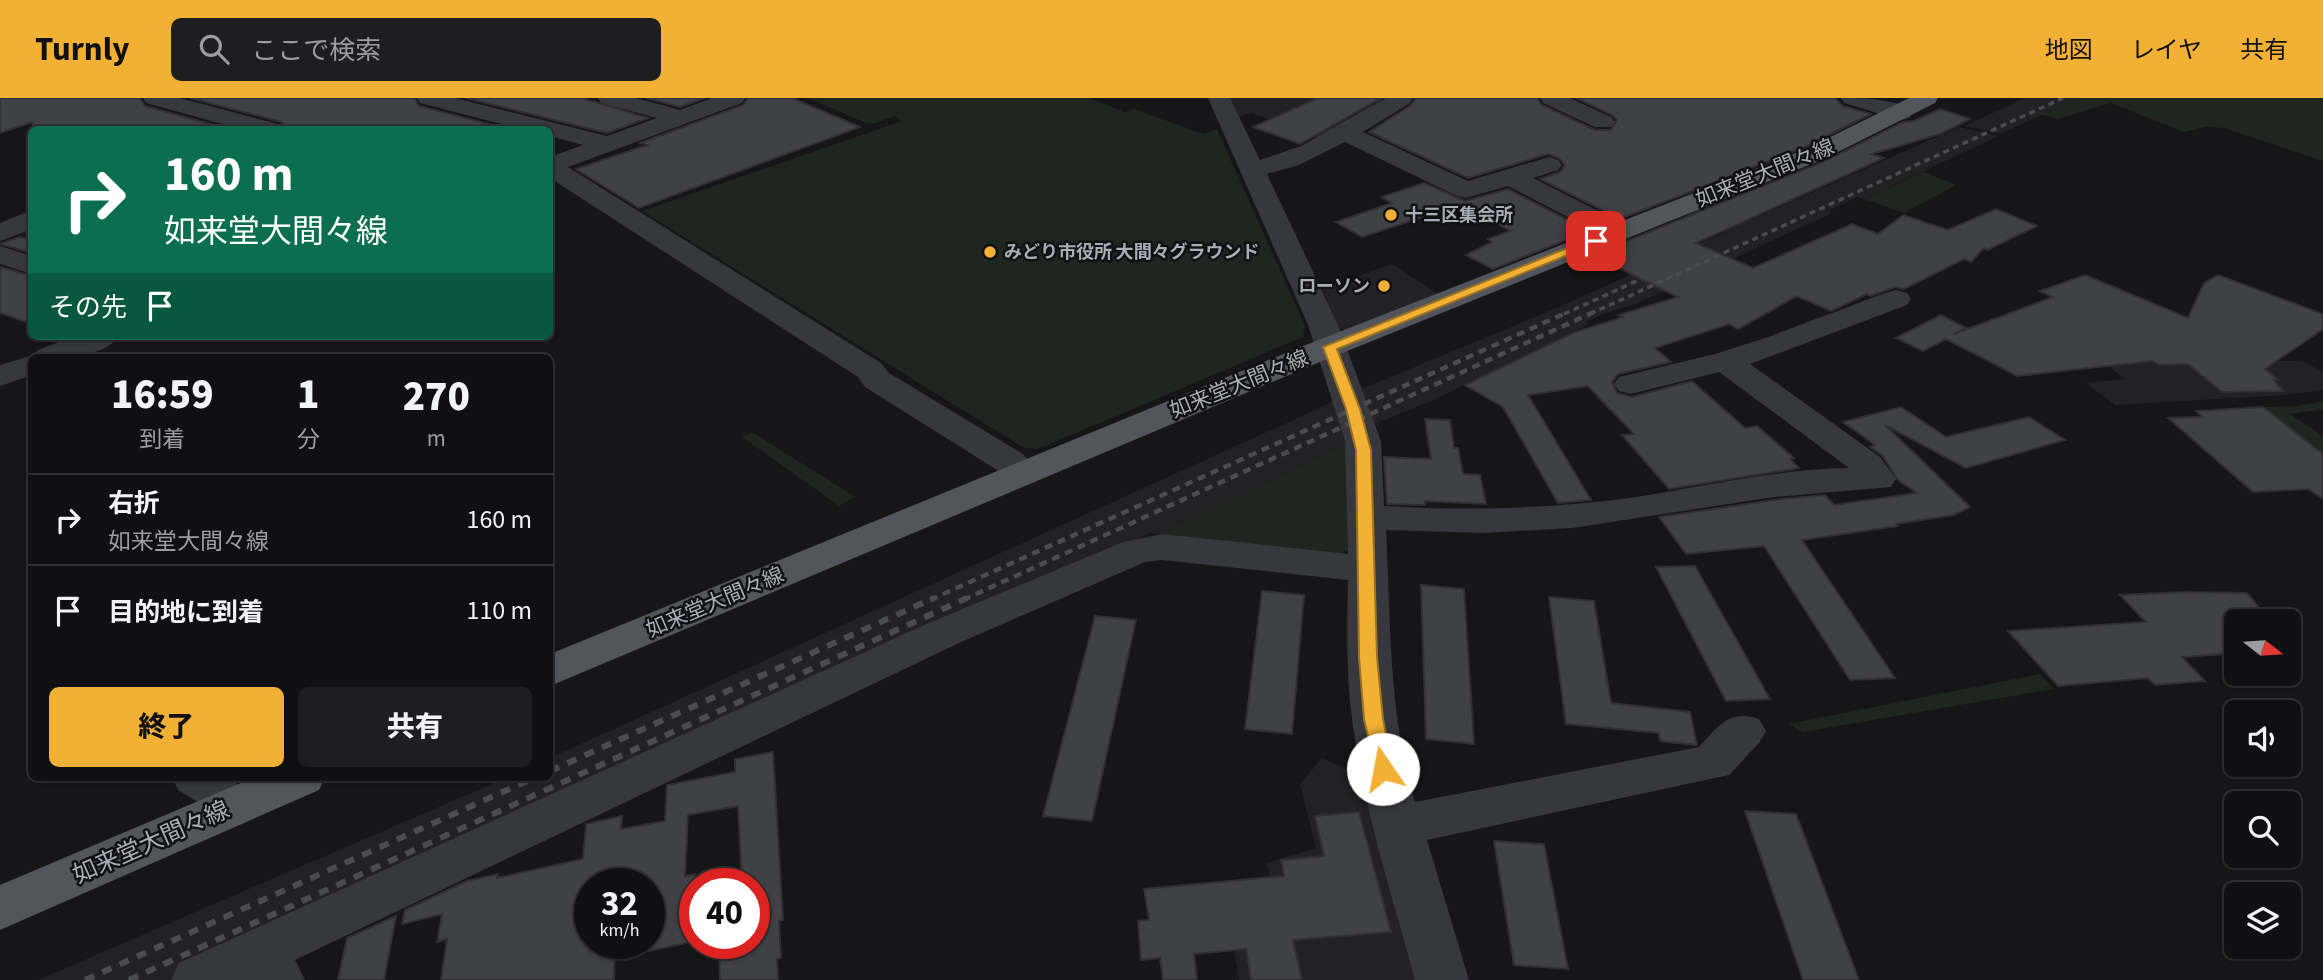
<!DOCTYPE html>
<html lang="ja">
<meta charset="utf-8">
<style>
body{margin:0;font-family:"Source Sans 3","Noto Sans JP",sans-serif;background:#1e1e20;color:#f1f3f6;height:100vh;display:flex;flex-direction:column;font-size:26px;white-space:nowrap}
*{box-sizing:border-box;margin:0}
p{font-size:23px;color:#9c9d9f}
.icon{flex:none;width:38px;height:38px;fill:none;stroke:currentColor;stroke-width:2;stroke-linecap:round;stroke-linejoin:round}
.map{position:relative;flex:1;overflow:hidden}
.sheet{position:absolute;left:28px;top:256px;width:525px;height:427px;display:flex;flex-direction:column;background:#101012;border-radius:10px;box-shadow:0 2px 5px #0004,0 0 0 2px #303032}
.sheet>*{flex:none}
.guide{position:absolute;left:28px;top:28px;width:525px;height:214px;border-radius:10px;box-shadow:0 2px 5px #0004,0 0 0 2px #303032;background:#0b6e4f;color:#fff;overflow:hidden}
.needle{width:46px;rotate:107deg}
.tools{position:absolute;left:2224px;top:511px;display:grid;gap:14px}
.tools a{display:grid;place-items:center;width:77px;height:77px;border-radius:10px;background:#101012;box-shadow:0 2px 5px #0004,0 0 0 2px #303032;font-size:35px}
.speed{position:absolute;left:574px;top:770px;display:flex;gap:14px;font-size:35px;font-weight:700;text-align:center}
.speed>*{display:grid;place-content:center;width:91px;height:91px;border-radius:50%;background:#101012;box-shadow:0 2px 5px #0004,0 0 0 2px #303032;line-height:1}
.speed small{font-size:18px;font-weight:400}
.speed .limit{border:10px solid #d22;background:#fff;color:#111}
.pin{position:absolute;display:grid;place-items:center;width:60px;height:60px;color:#fff;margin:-30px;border-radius:14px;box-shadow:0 4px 10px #0006}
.me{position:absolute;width:77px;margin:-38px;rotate:348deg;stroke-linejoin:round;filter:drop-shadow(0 0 5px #0008)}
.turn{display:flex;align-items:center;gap:24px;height:147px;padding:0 21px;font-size:32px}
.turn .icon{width:91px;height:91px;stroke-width:2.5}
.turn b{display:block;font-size:49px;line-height:60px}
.then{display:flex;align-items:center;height:66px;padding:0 21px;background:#0003;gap:14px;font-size:26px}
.eta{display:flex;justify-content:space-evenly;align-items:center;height:119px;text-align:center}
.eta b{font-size:42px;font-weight:800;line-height:49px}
.button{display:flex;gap:14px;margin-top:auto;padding:14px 21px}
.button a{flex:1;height:80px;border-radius:10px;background:#f2b134;color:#111;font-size:28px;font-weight:800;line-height:80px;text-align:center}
.button a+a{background:#1e1e20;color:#f1f3f6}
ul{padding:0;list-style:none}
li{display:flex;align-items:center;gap:21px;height:91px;padding:0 21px;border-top:2px solid #303032}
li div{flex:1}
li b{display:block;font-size:26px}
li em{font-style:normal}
header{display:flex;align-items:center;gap:42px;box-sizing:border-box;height:98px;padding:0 35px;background:#f2b134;color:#111}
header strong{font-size:33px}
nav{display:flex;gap:38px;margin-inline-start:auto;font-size:24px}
.search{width:490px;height:63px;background:#1e1e20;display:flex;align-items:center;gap:18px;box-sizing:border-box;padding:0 24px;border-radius:10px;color:#9c9d9f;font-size:26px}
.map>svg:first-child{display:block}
.built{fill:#222225}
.green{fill:#1e261f}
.building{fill:#404145;stroke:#303034;stroke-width:2}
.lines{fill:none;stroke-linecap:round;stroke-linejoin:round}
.minor{fill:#37383d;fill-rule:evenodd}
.major{fill:#53555c;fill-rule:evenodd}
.rail-far2{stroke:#4a4c52;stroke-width:3.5;stroke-dasharray:6 4.5;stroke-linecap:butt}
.rail-far1{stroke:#4a4c52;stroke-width:4.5;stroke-dasharray:8 6;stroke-linecap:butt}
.rail{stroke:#4a4c52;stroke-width:6;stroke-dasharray:10 9;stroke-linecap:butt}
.route{fill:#f2b134;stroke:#9d7322;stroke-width:2}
.poi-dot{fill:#f2b134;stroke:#111113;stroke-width:2.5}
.labels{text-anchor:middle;stroke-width:5;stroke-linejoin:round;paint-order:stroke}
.far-poi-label{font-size:18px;font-weight:bold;fill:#a8adb8;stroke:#111113;text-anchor:start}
.street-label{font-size:21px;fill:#a8adb8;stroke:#111113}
.near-street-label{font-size:24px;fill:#a8adb8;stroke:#111113}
</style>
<header>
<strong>Turnly</strong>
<div class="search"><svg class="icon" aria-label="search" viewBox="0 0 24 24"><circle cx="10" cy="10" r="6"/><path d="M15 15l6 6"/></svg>ここで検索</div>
<nav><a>地図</a><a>レイヤ</a><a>共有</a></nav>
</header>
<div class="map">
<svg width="2323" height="882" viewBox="0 0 2323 882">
<rect width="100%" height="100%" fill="#161618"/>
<!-- built -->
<path class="built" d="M1228,0H1387L1322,41L1251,15L1238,20Z
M2025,0H2077L2001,36L1964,28Z
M1959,29L1999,38L1864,101L1857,99L1828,113L1832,115L1638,205L1600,217L1587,224V227L1431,303L1370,328L1359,292L1559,209L1725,134L1685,116L1719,103L1757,119Z
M1392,166L1438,196L1345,232L1339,230L1322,191Z
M2063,231L2268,263H2303L2323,274V292L2285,297L2115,307L2086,285L2125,281Z
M1339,301L1350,343L1170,430L1168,437L1150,435L173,882H38L508,679H550V660Z
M1322,660L1358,676H1370L1425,882H1239L1234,852L1283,845L1267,765L1316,750L1300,686Z"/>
<!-- green -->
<path class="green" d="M808,0H1089L1125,14L1134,11L1203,36L1217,31L1305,228L1303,239L1038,351L1024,350L642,113L902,23L894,18L876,25H866Z
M2075,0H2323V63L2224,30L2206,29L2184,34L2110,5L2058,21L2039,16Z
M1923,74L1956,87L1904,115L1864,101Z
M2323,303V311L2290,316L2323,338V355L2262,309L2298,308Z
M752,334L854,398V399L839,408L742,339Z
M1350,343L1351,451L1337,457L1167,440L1170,430Z
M2040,576L2053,591L1803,634L1789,626Z"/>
<!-- building -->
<path class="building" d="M0,0H140L145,8L232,32H34L32,24L0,35Z
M190,0H409L415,1L419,8L512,32H287L282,24Z
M466,0H582L648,20L607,35Z
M646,0H705L680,9Z
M748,0H792L860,29L639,110L576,71L647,47L640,45L743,7Z
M1318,0H1381L1300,46L1253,29Z
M1416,0H1537L1542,7L1595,32H1611L1617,22L1612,17L1576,0H1835L1843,8L1871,16L1805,49L1620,121L1540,81L1560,74L1565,67L1559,60L1548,56L1468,80L1369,34L1411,7Z
M1940,11L1970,21L1940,36L1872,56L1884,60L1696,145L1753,170L1852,126L1878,136L1903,117L1948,132L1996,111L2037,128L1987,152L1984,150L1971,164L1964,161L1904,191L1895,189L1871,198L1867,196L1831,213L1797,198L1738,231L1729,226L1655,250L1671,264L1618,276L1612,284L1617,295L1632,299L1692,283L1745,330L1757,328L1794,360L1790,361L1799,370L1669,391L1622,337L1634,336L1588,288L1528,297L1591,402L1558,405L1503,309L1465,287L1573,235L1623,219L1619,217L1678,199L1592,157L1825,63L1903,24L1914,23Z
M1424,85L1465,103L1508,91L1589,133L1493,171L1466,157L1492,144L1488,141L1510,133L1462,106L1362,139L1336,124L1392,105L1381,99Z
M19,139L32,142V155L0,146Z
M0,169L32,178V226L0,215Z
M2085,177L2188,220L2204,185L2218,177L2323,216V231L2265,271L2279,282H2274L2283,293L2222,294L2188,266L2159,267L2153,263L2017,278L1946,241L1923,253L1896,240L1941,217L1966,230L1954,236L2053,199L2040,193Z
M1901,309L1946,339L2029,319L2065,342L1966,370L1885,327L1970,409L1954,417L1896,426L1898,428L1802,442L1895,580L1850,582L1764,448L1686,456L1659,419L1774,402L1825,397L1834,407L1917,395L1898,382L1882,357L1870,349L1875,347L1843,324Z
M2263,309L2323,356V401L2308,391L2253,394L2168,320L2202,319L2196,313Z
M1425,321L1450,322L1454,350H1458L1463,376L1480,377L1486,406L1425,403V407L1387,406L1384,359L1431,361Z
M1695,468L1770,601L1726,603L1656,469Z
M1421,487L1464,491L1474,646L1426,641Z
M1262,493L1304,497L1292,636L1245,631Z
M2185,494L2247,495L2270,523H2236V555L2182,559L2205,583L2155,587L2148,580L2058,588L2008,533L2146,524L2120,497Z
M1549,499L1594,503L1611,605L1690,614L1697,647L1660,643L1659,635L1566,626Z
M1095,518L1136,522L1092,723L1043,718Z
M773,654L783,822L779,823L781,860L777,861L778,882H720L719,845H754V786H742L738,708L688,717L685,778L695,776V843L649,853V781L627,786H590V845H615L614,882H441L447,841L437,844L442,816L402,826L405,812L467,783L498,776L497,780L583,761L586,726L622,718L621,731L665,723L667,687L735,674V661Z
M1745,713L1796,716L1859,882H1803Z
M1359,714L1391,834L1293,842L1302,882H1251L1246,851L1194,856L1197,882H1163L1160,860L1141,862L1138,823L1149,822L1144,791L1284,778L1281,762L1324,758L1315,718Z
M1494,743L1544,746L1568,871L1514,867Z
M396,818L384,882H338L347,840Z"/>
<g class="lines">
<!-- minor -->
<path class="minor" d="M143,0H180L281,27L285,32H244L146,5Z
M417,0H455L607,38L657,20L601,5L598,0H636L680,12L712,0H745L742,5L568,69L881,265L889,275L1023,356L1041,376L1036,384C1018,388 1010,384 997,372L865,289L858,279L550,80V59L583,47L550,38V32H524L420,5Z
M1208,0H1230L1260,62L1301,48L1386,0H1413L1410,5L1363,34L1468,83L1549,59L1558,62L1562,67L1558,72L1533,80L1628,128L1632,134L1628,140L1618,142L1608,140L1508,88L1466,100L1457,98L1345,44L1299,67L1267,76L1338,227L1381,343L1384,408C1468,413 1552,411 1636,399C1706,388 1777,371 1849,370L1719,274L1631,296L1619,293L1614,286L1619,279L1715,256L1765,240L1885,195L1896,192L1907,195L1911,201L1907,207L1750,266L1880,359L1896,381L1891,389L1774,399L1572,430L1484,435L1386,432C1391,525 1388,613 1415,704L1699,649C1719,628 1728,611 1759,621L1766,633L1759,645L1729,677L1427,742L1469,882H1415C1392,796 1363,710 1352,621C1346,575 1347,528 1348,482L1162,462L1145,464L959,545L295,862L305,882H171L179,865L929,525L1123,444L1162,436L1348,456L1345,343L1308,227Z
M1540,0H1570L1611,19L1615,24L1611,29H1595L1543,5Z
M1841,0C1859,0 1901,0 1913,15L1909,20L1901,22L1844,5Z
M32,112V131L0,143V125Z
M0,148L32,158V176L0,166Z
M75,238H119C102,262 57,259 32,259V277L0,288V267L34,257L38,252Z
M172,679H233L251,711L244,725L227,730L210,725L201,706L178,692Z"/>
<!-- major -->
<path class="major" d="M1909,0H1938L1935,5L1824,61L1315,266L550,588V556L1293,252L1806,51Z
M255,679H325L319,692L0,832V787Z"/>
<!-- rail-far2 -->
<path class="rail-far2" d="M1564,216L1641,181
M1590,216L2063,0"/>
<!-- rail-far1 -->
<path class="rail-far1" d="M930,502L1568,214
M963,502L1594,214"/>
<!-- rail -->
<path class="rail" d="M550,673L934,500
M85,882L536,679
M129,882L967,500"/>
</g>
<!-- route -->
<path class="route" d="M1592,140L1602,143L1337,251L1360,311L1371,352L1377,559L1383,621L1393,671L1390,676L1383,678L1377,676L1364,621L1359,559L1356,352L1346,311L1323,249Z"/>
<!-- markers -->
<g class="poi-dot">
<circle cx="1391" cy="117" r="7"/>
<circle cx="990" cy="154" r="7"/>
<circle cx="1384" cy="188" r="7"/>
</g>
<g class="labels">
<!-- far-poi labels -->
<g class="far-poi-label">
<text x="1405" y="123">十三区集会所</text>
<text x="1004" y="160">みどり市役所 大間々グラウンド</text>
<text x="1370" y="194" text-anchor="end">ローソン</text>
</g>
<!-- street labels -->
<g class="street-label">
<text transform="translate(1765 75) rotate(-22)" y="7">如来堂大間々線</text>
<text transform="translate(1239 286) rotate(-22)" y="7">如来堂大間々線</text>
<text transform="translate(715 504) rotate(-23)" y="7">如来堂大間々線</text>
</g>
<!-- near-street labels -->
<g class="near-street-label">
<text transform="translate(151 744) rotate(-24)" y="8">如来堂大間々線</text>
</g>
</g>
</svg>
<div class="tools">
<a><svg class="needle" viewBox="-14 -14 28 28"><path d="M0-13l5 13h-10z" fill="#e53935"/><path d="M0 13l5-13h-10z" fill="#9c9d9f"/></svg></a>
<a><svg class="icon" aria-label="sound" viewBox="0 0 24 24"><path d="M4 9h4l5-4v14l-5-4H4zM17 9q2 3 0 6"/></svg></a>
<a><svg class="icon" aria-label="search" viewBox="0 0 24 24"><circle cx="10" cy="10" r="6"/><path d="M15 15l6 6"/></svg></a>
<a><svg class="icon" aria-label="layers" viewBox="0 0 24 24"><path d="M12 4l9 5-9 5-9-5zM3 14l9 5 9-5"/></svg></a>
</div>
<div class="speed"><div>32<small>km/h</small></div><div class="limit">40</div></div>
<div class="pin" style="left:1596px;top:143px;background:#d93025"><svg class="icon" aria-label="arrive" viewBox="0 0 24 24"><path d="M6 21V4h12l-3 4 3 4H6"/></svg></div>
<svg class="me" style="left:1383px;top:671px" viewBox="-20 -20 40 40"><circle r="19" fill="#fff"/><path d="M0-13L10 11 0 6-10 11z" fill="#f2b134"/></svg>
<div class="guide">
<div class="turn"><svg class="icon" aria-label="right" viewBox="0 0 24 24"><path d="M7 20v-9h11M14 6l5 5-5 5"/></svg><div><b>160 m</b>如来堂大間々線</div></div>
<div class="then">その先<svg class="icon" aria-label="arrive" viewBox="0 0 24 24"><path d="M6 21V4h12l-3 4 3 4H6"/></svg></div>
</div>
<section class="sheet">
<div class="eta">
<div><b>16:59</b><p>到着</p></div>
<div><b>1</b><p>分</p></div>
<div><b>270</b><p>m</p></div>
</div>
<ul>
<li><svg class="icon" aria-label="right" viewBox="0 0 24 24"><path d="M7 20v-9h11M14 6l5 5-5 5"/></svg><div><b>右折</b><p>如来堂大間々線</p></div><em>160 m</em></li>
<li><svg class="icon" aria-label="arrive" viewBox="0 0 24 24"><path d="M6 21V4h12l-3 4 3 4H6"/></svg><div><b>目的地に到着</b></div><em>110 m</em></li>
</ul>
<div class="button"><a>終了</a><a>共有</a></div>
</section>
</div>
